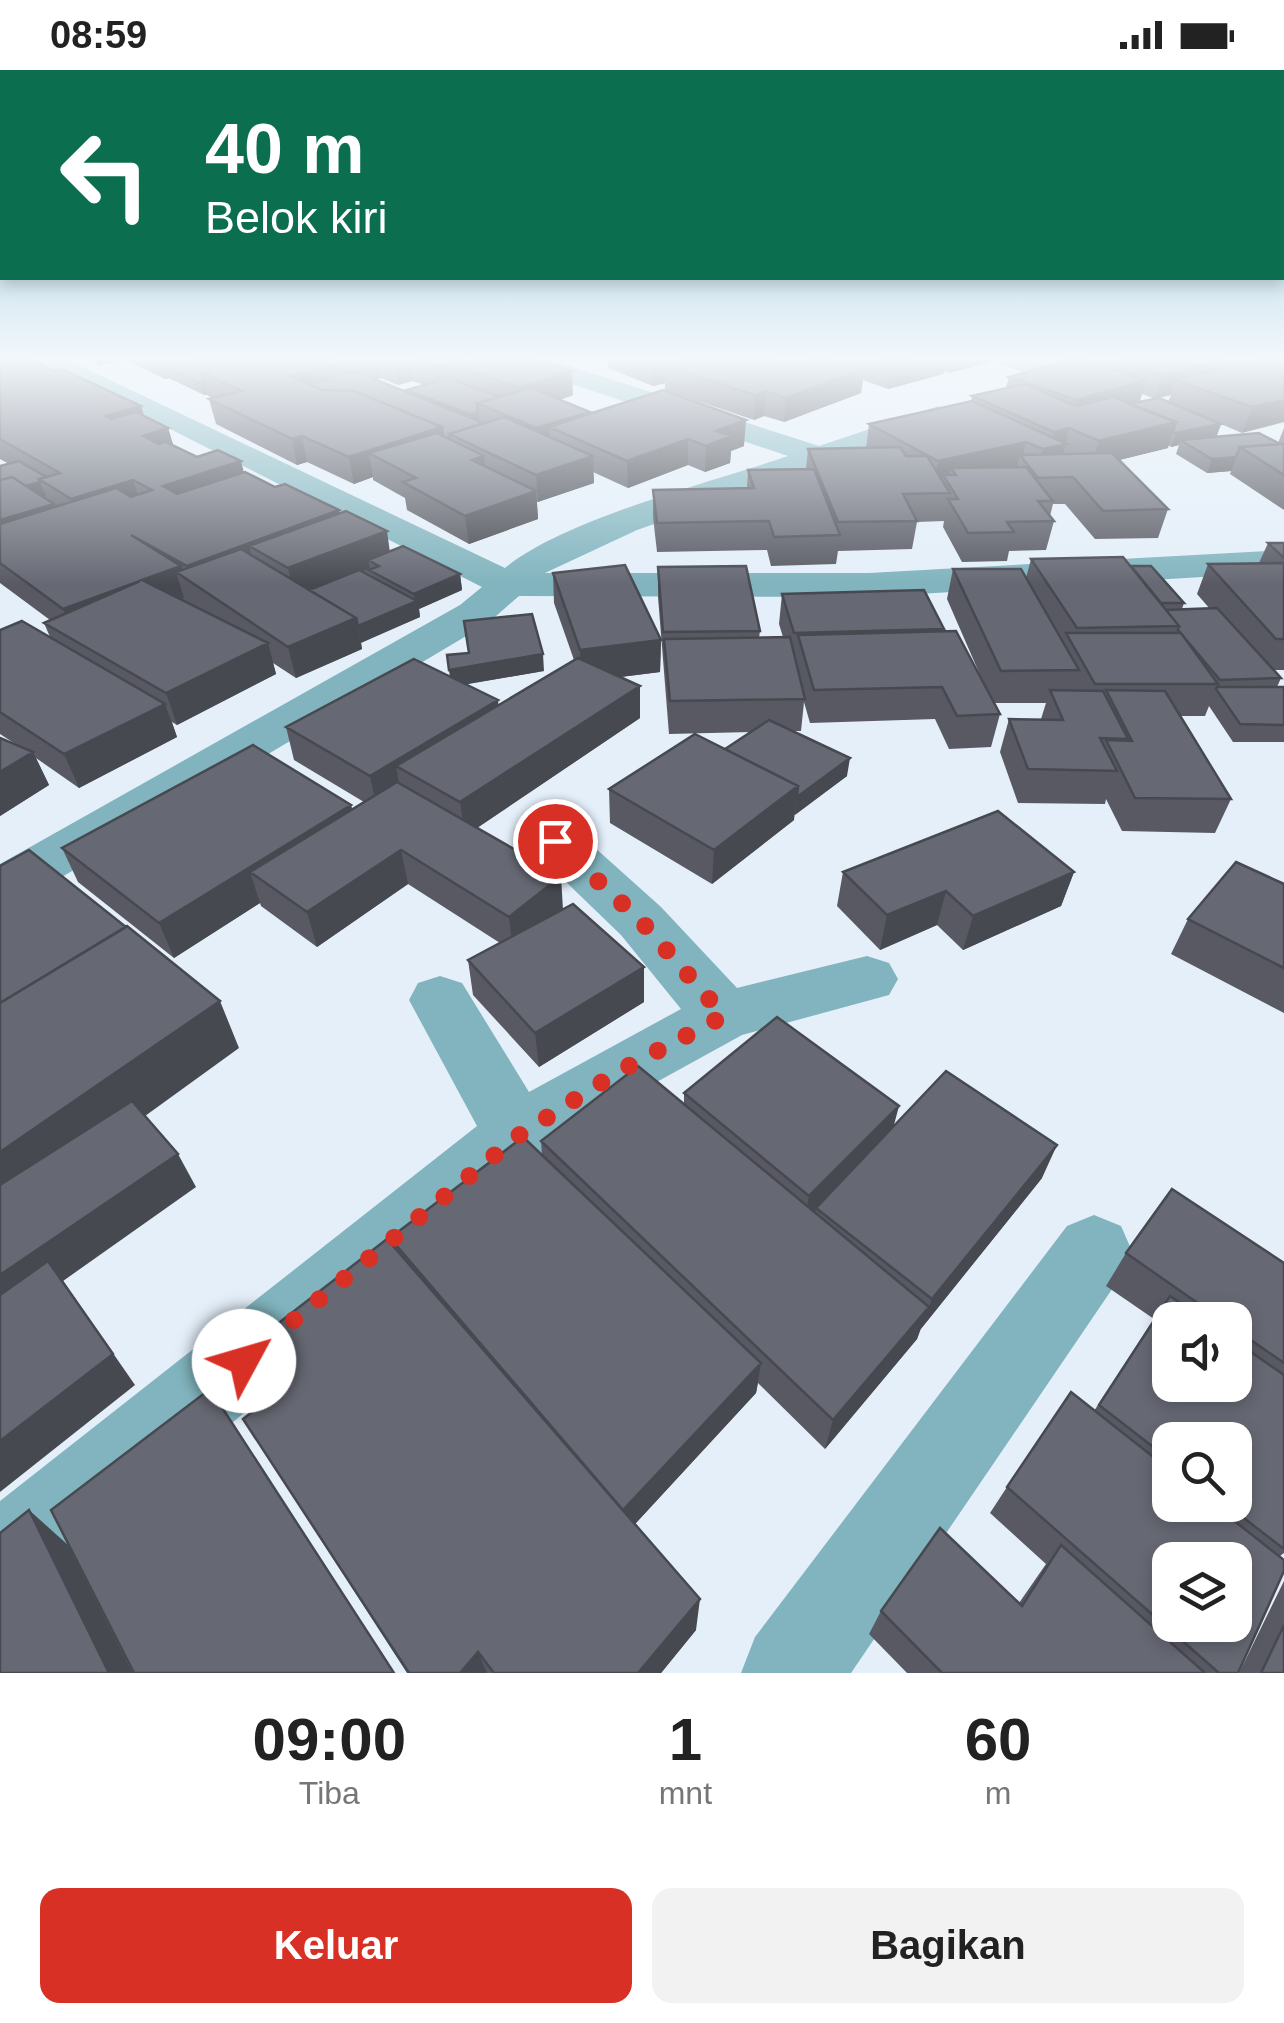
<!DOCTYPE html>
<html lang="id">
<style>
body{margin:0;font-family:Arial,sans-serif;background:#f2f2f2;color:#222;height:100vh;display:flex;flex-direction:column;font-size:38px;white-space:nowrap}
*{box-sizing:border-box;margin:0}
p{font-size:32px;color:#767676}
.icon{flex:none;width:55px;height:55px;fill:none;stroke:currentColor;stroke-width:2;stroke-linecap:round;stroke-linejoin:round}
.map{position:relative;height:1603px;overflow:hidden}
.details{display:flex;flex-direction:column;background:#fff;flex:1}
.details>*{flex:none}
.hud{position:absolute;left:0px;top:0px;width:1285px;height:210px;box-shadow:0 5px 15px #0003;background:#0b6e4f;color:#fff;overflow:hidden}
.tools{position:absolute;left:1152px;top:1232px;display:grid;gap:20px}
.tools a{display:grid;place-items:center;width:100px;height:100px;border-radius:20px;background:#fff;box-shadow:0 5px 15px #0003;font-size:50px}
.pin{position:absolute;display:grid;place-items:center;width:85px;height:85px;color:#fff;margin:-42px;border:5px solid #fff;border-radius:50%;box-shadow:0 2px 10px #0007}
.me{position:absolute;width:110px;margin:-55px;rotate:51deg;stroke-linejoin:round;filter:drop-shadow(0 0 8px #0008)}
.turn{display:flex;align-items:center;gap:35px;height:210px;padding:0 40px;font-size:45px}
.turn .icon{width:130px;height:130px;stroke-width:2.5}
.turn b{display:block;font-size:70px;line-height:85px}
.eta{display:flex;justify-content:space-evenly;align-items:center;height:170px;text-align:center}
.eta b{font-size:60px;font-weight:800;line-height:70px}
.action{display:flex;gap:20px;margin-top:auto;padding:20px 40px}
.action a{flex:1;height:115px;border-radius:20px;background:#d93025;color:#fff;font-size:40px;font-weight:800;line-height:115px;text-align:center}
.action a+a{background:#f2f2f2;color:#222}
.status{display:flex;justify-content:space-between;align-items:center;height:70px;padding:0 50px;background:#fff;direction:ltr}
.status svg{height:28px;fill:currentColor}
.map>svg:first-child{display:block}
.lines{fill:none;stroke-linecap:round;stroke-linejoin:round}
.minor{fill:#81b4be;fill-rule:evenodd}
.wall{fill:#585963;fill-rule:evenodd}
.shaded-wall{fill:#474950}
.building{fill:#666873;stroke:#474950;stroke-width:2.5;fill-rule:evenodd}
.route{stroke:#d93025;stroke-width:18;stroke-dasharray:0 32.4}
</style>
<div class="status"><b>08:59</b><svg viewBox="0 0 49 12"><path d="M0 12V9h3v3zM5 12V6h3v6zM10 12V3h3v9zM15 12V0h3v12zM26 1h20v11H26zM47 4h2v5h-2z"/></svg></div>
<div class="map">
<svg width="1284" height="1603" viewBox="0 0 1284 1603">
<rect width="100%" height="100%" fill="#e4eff9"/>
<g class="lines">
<!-- minor -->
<path class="minor" d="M34,290H68L505,498C564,449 712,412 788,386L515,295L511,290H551L819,376L938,336L952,345L948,351L637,460L545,503H869L1284,480V502L869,527L519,526L488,553L20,832L0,838V794L460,535L482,517Z
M998,290H1038L1118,315L1122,321L1108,329L1098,327L1002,295Z
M555,754L574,759L661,837L737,918L867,886L889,893L898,909L889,925L742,965L644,1019L543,1086L33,1524L0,1538V1431L477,1056L409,930L418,913L440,906L462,913L529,1022L681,939L621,865L536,783L528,771L536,759Z
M1094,1145L1121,1156L1132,1181L1121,1206L851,1603H741L755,1567L1067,1156Z"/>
</g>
<!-- wall -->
<path class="wall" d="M0,290L54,301L141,336L144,346L168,358L173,375L197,387L244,403L275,417L339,440V443L390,481L460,504L462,520L419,539L420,547L361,572L362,579L296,608L273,593L276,604L177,655L172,652L177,667L79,718L36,688L49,715L0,746V668L17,675L0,664V560L50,567L44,553L50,550L0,513V396L9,394L0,389Z
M126,290H537L573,325L560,330L590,344L744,376L731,381L730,393L705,402L688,395L628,418L593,402L594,413L537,432L538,449L469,474L407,440L405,428L373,410V407L354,414L307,392L297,395L216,354L209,329L212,328L207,325H204L169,308L165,309ZM381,308L398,315L412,311L425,315L407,320L408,323L376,310Z
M608,290H803V293L811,290H990V292L949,303L944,301L943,304L888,319L863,310L861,323L784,352L764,346L754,350L665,320V313L653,316L608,298Z
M1087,290H1284L1242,363L1221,354L1216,367L1278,373L1284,358V440L1230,404L1231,401L1207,403L1176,384L1179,375L1171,377L1168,375V378L1119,390L1168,439L1158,468L1095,469L1065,434H1053L1050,446L1054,451L1046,480L1009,481L1007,491L962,492L943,457L944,451L917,452L912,479L838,481L836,494L771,496L767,480L657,482L653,447V420L747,418L748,400L806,399L808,379L866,378L869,354L971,331L972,326L1006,318L1009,307ZM1142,324L1155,329L1139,332ZM1171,325L1168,332L1157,328Z
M1268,473H1284V600H1274L1281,608L1277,617H1284V672H1233L1209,636L1205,646H1181L1231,729L1215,763L1122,761L1106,729L1105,734L1018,733L1000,682L1009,649H1041L1046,633H994L1000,644L991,677L949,679L935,649L810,653L804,632L801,661H793L847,706L794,745V750L712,814L610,753L609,719L725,679L751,662L669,664L658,527V497L760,561L759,568L783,567L779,554L782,524L944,559L943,561L984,614L947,529L953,499L1026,508L1031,489L1131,496L1184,533L1182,539H1210L1197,524L1208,494L1259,493Z
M553,503L661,570L660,602L620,607L640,648L477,758L563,839L644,897V932L539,997L473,925L468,890L500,873L408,814L317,877L261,836L260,833L174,888L78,812L62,778L351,735L352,739L364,732L294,690L286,657L449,606L544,601L466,614L498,630V635L574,590L554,533Z
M843,802H1074L1061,836L963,880L937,855L880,880L837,836Z
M1284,814V943L1171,884L1188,849Z
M684,1023L894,1056L1042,1108L920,1260L917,1269L825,1379L758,1313L756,1323L635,1454L696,1560L661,1603H407L243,1349L285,1316L258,1269L393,1175L390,1168L542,1085L541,1071L684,1033Z
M1126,1183L1284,1193V1483L1280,1486L1238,1603H907L869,1564L881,1541L1019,1533L1046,1494L990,1443L1007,1417L1094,1341L1154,1249L1106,1216ZM1170,1250H1235V1315ZM1170,1370L1235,1435H1170Z
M1284,1511V1603H1239Z"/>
<!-- shaded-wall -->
<path class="shaded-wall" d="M96,290H122L98,296Z
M159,290H238L166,297L169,308L165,309Z
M378,290L381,308L360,314L356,291Z
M398,290H409L412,311L398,315L394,291Z
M462,290H505L454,295L456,316L440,321L437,297Z
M662,290H748L666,296L665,313L653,316V293Z
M777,290H803L802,304L772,292Z
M911,290H946L943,304L888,319L891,295Z
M954,290H990V292L949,303L951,291Z
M1221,290H1278L1175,310L1171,325L1155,329L1163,305Z
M343,292L347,316L322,323L290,306Z
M864,299L861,323L784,352L786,328Z
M572,301L573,325L521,343L519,318Z
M1146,310L1139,334L1071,355L1077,330Z
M204,312L207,325H204L201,313Z
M766,321L764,346L754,350L755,325Z
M1284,330V352L1242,363L1252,337Z
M141,336L149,362L114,371L106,346Z
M478,342L480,355L472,358L471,345Z
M590,342V367L549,357L550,380L538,384L536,358Z
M746,350L744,376L731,381L730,393L705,402L706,376L716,361Z
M1176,352L1168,378L1091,397L1099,371Z
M1221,354L1216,368L1180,370L1179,375L1171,377L1176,363Z
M442,357L445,382L369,383L373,407L354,414L349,387Z
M168,358L176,384L143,366Z
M1069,358L1060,400L1036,406L1043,379L1050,378L1054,362Z
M302,366L307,392L297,395L292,369Z
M688,369V395L628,418L627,391Z
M1026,372L1022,388L1020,385L1016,399L956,405L951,398L948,413L943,405L941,416L933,418L938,391Z
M484,386L487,413L472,390Z
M593,386L594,413L538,432L536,405Z
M1236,387L1231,401L1207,403L1212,389Z
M241,391L248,418L172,444L163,416Z
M133,410L142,437L81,457L71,429Z
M40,412L46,426L0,440V423Z
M536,421L538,449L469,474L465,446Z
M54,434L65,462L0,483V450Z
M339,440L344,469L249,476L256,502L192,513L187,496Z
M387,461L391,490H368L370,498L295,528L288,498Z
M181,496L185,508L176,502L184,528L152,540L142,510Z
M460,504L462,520L419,539L420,547L361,573L358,556L415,532L414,524Z
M140,511L75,569L63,539Z
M356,548L362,579L296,608L288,577Z
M661,570L660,602L581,612L580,580Z
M268,573L276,604L177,655L166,623Z
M543,584L544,601L451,617L449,600Z
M640,616V648L465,766L460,732Z
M498,630L501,662L396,696L401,724L377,739L370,706Z
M165,634L177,667L79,718L64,684Z
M33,682L49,715L0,746V702Z
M850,688L847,706L795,745L797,727Z
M798,716L794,750L712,814L714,780Z
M351,735L359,769L250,802L260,833L174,888L159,853Z
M401,780L408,814L317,877L307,842Z
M1074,802L1061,836L963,880L973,846Z
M561,806L563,840L513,881L509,847Z
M946,821L937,855L880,880L887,845Z
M644,897V932L539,997L535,963Z
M220,931L239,978L0,1151V1082Z
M899,1036L890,1070L816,1138L814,1147L802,1159L809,1126Z
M1057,1075L1042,1108L920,1260L932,1229Z
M178,1084L196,1117L63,1211L135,1315L0,1422V1205Z
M929,1237L917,1269L825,1379L833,1350Z
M761,1293L756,1323L624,1466L623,1440Z
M29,1440L68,1475L133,1603H109Z
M700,1529L696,1560L661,1603H638Z
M478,1582L487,1603H460Z"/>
<!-- building -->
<path class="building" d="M0,290H32L54,301L62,299L141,336L106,346L111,349L136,342L168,358L143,366L159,374L166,372L197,387L218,380L241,391L163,416L177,424L245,402L275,417L285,414L339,440L187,496L131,465L181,496L142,510L268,573L166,623L44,553L140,511L63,539L0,493V454L116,418L131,427L152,420L133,410L71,429L39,409L60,403L0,369Z
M194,290H250L201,302L204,312L201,313L166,297Z
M250,290H337L343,292L290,306L322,320L354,321L442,357L349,387L302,366L292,369L209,329L242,321L201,302Z
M417,290H462L437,297Z
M472,290H537L572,301L519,318L454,295Z
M684,290H777L772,292L790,298L811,290H833L864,299L786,328L766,321L755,325L666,296Z
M876,290H911L891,295Z
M1069,290H1083L1146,310L1077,330L1009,307Z
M1118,290H1221L1163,305Z
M1257,290H1284V308L1277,306L1284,308V330L1252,337L1175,310Z
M354,301L484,353L449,364L450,369L443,366L442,357L354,321L322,320L309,314Z
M448,308L499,327L477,333L478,342L471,345L407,320Z
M1025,314L1076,336L1113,327L1176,352L1099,371L1069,358L1054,362L972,326Z
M531,318L590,342L536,358L477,333Z
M663,320L746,350L716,361L732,366L706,376L688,369L627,391L549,357Z
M1159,328L1221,354L1176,363L1173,362L1176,352L1129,334Z
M972,331L1067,374L1043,379L1026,372L938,391L869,354Z
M504,347L593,386L536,405L449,364Z
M437,363L484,386L472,390L536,421L465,446L403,412L416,408L369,383Z
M1259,363L1280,374L1240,377L1236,387L1212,389L1180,370Z
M1284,374V405L1240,377Z
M900,377L906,386H927L950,423L903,424L917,451L838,452L808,379Z
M1112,383L1168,439L1103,441L1073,407L1038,408L1020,385Z
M19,391L46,407L39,409L40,412L26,416L12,407L0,410V396Z
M1026,397L1053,431H1038L1054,451L1007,452L1014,462L968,463L948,429H958L943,405H956L951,398Z
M814,399L840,465L774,467L769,451L657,453L653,420L754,418L748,400Z
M12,407L54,434L0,450V410Z
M346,441L387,461L288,498L249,476Z
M1268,473H1284V488Z
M403,476L460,504L414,524L369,500L379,496L368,490Z
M241,479L356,548L288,577L176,502Z
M1123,487L1179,556L1077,558L1031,489Z
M1284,493V569H1276L1208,494Z
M625,495L661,570L580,580L553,503Z
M746,496L760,561L663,562L658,497Z
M1131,496H1151L1184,533H1161Z
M953,499H1021L1079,600L1001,601Z
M359,500L417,531L358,556L356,548L309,520Z
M924,520L944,559L794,563L782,524Z
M1217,538L1281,608L1220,610L1178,560L1179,556L1166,540Z
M532,544L543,584L449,600L447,585L469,583L464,551Z
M22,551L165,634L64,684L0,642V560Z
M956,561L1000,644L957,646L942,617L814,620L798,565Z
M1066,563H1181L1218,614H1095Z
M790,567L805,629L670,631L664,569Z
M578,588L640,616L460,732L396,696Z
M414,589L498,630L370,706L286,657Z
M1217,617H1284V655L1240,654L1216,619Z
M1050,620L1103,621L1128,669L1100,668L1117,701L1028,699L1009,649L1063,650Z
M1106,620L1165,621L1231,729L1135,728L1106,670L1132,671Z
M769,650L850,688L797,727L798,716L725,679Z
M695,664L798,716L714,780L609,719Z
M0,668L33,682L0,702Z
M253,675L351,735L159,853L62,778Z
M397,712L561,806L509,847L401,780L307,842L250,802Z
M998,741L1074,802L973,846L946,821L887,845L843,802Z
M29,780L126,857L0,933V796Z
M1236,792L1284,814V898L1188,849Z
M573,834L644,897L535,963L468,890Z
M127,856L220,931L0,1082V933Z
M777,947L899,1036L809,1126L684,1023Z
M638,996L929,1237L833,1350L541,1071Z
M946,1001L1057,1075L932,1229L816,1138Z
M132,1031L178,1084L0,1205V1115Z
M523,1067L761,1293L623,1440L390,1168Z
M1172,1119L1284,1193V1293L1235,1259V1250H1222L1126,1183Z
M387,1169L700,1529L638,1603H494L478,1582L460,1603H409L243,1349L289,1313L258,1269Z
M48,1191L113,1284L0,1371V1225Z
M1170,1226L1205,1250H1170V1315H1235V1271L1284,1305V1479L1227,1435H1235V1370H1170V1390L1099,1335Z
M210,1319L394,1603H134L51,1440Z
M1071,1322L1170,1400V1435H1214L1284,1490V1501L1238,1603H1219L1007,1417ZM1170,1490H1235V1555H1170Z
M29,1440L109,1603H0V1463Z
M940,1458L1022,1536L1061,1475L1205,1603H942L881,1541Z
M1284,1555V1603H1261Z"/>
<!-- sky -->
<linearGradient id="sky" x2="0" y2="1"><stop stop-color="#82bad3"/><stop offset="0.56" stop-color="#f3f8fc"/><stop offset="1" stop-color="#f3f8fc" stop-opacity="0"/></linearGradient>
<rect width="1284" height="515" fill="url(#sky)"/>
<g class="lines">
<!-- route -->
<path class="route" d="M244,1291L518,1066L621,1000L724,946L641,851L555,771"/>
</g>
</svg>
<div class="tools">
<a><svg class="icon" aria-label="sound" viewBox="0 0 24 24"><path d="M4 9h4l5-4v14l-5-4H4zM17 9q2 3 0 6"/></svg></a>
<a><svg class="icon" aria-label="search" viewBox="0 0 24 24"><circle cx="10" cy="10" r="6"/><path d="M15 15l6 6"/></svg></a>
<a><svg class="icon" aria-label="layers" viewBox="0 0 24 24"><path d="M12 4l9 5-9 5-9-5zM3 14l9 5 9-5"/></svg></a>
</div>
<div class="pin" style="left:555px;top:771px;background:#d93025"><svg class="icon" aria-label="arrive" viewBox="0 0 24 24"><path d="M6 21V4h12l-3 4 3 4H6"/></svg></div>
<svg class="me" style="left:244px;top:1291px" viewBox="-20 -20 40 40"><circle r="19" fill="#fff"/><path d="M0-13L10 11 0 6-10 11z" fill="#d93025"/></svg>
<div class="hud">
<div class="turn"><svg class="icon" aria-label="left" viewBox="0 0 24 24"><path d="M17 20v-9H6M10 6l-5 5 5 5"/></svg><div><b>40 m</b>Belok kiri</div></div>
</div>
</div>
<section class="details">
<div class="eta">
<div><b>09:00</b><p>Tiba</p></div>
<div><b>1</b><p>mnt</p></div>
<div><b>60</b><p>m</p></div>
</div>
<div class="action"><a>Keluar</a><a>Bagikan</a></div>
</section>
